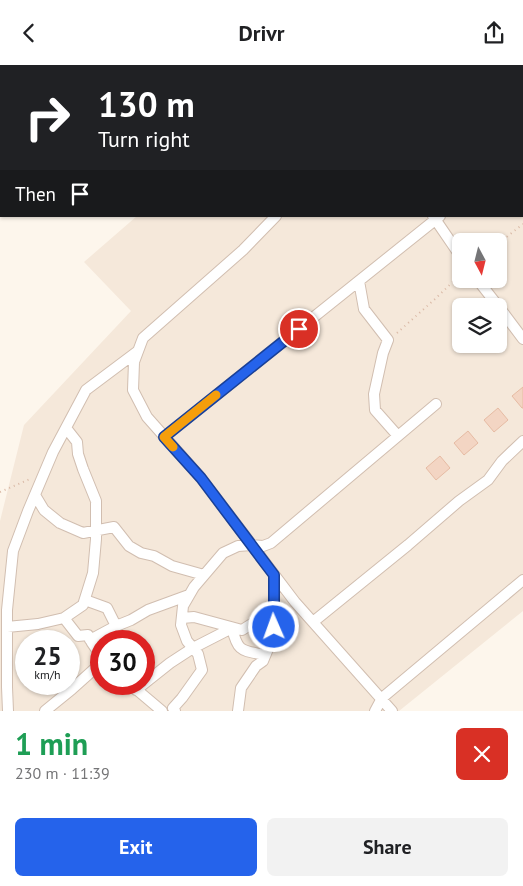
<!DOCTYPE html>
<meta charset="utf-8">
<style>
body{margin:0;font-family:"PT Sans",sans-serif;background:#f2f2f2;color:#202124;height:100vh;display:flex;flex-direction:column;font-size:19px;white-space:nowrap}
*{box-sizing:border-box;margin:0}
p{font-size:16px;color:#757577}
.icon{flex:none;width:28px;height:28px;fill:none;stroke:currentColor;stroke-width:2;stroke-linecap:round;stroke-linejoin:round}
.map{position:relative;height:646px;overflow:hidden}
.side{display:flex;flex-direction:column;background:#fff;flex:1}
.side>*{flex:none}
.top-card{position:absolute;left:0px;top:0px;width:524px;height:152px;box-shadow:0 1px 4px #0004;background:#202124;color:#fff;overflow:hidden}
.needle{width:32px;rotate:173deg}
.tools{position:absolute;left:452px;top:168px;display:grid;gap:10px}
.tools a{display:grid;place-items:center;width:55px;height:55px;border-radius:8px;background:#fff;box-shadow:0 1px 4px #0004;font-size:25px}
.speed{position:absolute;left:15px;top:565px;display:flex;gap:10px;font-size:25px;font-weight:700;text-align:center}
.speed>*{display:grid;place-content:center;width:65px;height:65px;border-radius:50%;background:#fff;box-shadow:0 1px 4px #0004;line-height:1}
.speed small{font-size:12px;font-weight:400}
.speed .limit{border:8px solid #d22;background:#fff;color:#111}
.pin{position:absolute;display:grid;place-items:center;width:42px;height:42px;color:#fff;margin:-21px;border:2px solid #fff;border-radius:50%;box-shadow:0 1px 5px #0007}
.me{position:absolute;width:55px;margin:-28px;rotate:358deg;stroke-linejoin:round;filter:drop-shadow(0 0 4px #0008)}
.turn{display:flex;align-items:center;gap:18px;height:105px;padding:0 15px;font-size:22px}
.turn .icon{width:65px;height:65px;stroke-width:2.5}
.turn b{display:block;font-size:35px;line-height:42px}
.then{display:flex;align-items:center;height:48px;padding:0 15px;background:#0003;gap:10px;font-size:19px}
.round{display:grid;place-items:center;flex:none;width:52px;height:52px;border-radius:8px;background:#f2f2f2}
.headline{display:flex;align-items:center;justify-content:space-between;height:85px;padding:0 15px}
h1{font-size:30px;font-weight:700;line-height:38px;color:#1e9e55}
.button{display:flex;gap:10px;margin-top:auto;padding:10px 15px}
.button a{flex:1;height:58px;border-radius:8px;background:#2563eb;color:#fff;font-size:20px;font-weight:700;line-height:58px;text-align:center}
.button a+a{background:#f2f2f2;color:#202124}
header{display:flex;justify-content:space-between;align-items:center;height:65px;padding:0 15px;background:#fff;font-size:22px;font-weight:700}
.map>svg:first-child{display:block}
.residential{fill:#f5e8da;fill-rule:evenodd}
.building{fill:#f3d5c3;stroke:#e6bba3}
.lines{fill:none;stroke-linecap:round;stroke-linejoin:round}
.minor-casing{stroke:#d1beb0;stroke-width:12}
.tertiary-casing{stroke:#d1beb0;stroke-width:14}
.path{stroke:#d9b8a5;stroke-width:2;stroke-dasharray:1 4;stroke-linecap:butt}
.minor{stroke:#fff;stroke-width:10}
.tertiary{stroke:#fff;stroke-width:12}
.route-casing{stroke:#184099;stroke-width:12}
.route{stroke:#2563eb;stroke-width:9}
.slow{stroke:#f59e0b;stroke-width:9}
</style>
<header><svg class="icon" aria-label="back" viewBox="0 0 24 24"><path d="M15 5l-7 7 7 7"/></svg>Drivr<svg class="icon" aria-label="share" viewBox="0 0 24 24"><path d="M12 15V3M7 8l5-5 5 5M5 13v7h14v-7"/></svg></header>
<div class="map">
<svg width="523" height="646" viewBox="0 0 523 646">
<rect width="100%" height="100%" fill="#fdf6ec"/>
<!-- residential -->
<path class="residential" d="M0,0H133L131,1H1V56L0,55Z
M133,0H523V546L399,646H0V456L24,360L131,246L84,197L137,151H522V1H135ZM461,176H499V214H461ZM461,241H499V279H461ZM26,576H69V619H26ZM101,576H144V619H101Z"/>
<!-- building -->
<path class="building" d="M523,322V343H522L512,331Z
M498,343L508,355L494,367L484,355Z
M468,366L478,378L464,390L454,378Z
M440,391L450,403L436,415L426,403Z"/>
<g class="lines">
<defs>
<path id="minor" d="M82,1L83,0
M336,1L338,0
M424,1L425,0
M0,68L1,67
M522,81L523,80
M276,151L243,185L143,273L134,297L133,325L147,352L201,413L295,537L392,646
M433,151L461,192
M477,214L498,241
M359,216L364,244L388,275L383,288L374,329L375,345L398,371
M499,242L523,274
M164,372L440,151
M35,430L44,445L60,458L83,468L114,462L129,481L141,488L154,491L172,501L204,510
M85,535L107,543L116,561
M64,553L83,540L93,508L96,474V436L83,404L78,389L77,377L66,363
M182,553L194,552L242,565L274,545
M313,557L408,480L459,436L488,415L502,396L523,376
M7,562L38,559L64,553L78,571L88,570L92,578L101,591
M90,575L116,561L131,555L148,545L189,530
M130,619L162,646
M136,625L170,598L193,583L232,563C238,588 242,585 265,590
M8,646L7,622V545L13,486L28,446L53,387L86,325L138,286
M45,646L72,624L101,598
M175,646L173,643L182,633L202,605L198,589L187,576L181,560L183,541L194,522L223,488L238,481L252,480L263,481L271,478L436,339
M238,646L241,623L256,601L263,596L270,579L274,562V510
M375,646L382,633L523,515"/>
<path id="tertiary" d="M311,0L312,1"/>
</defs>
<!-- minor casing -->
<use href="#minor" class="minor-casing"/>
<!-- tertiary casing -->
<use href="#tertiary" class="tertiary-casing"/>
<!-- path -->
<path class="path" d="M499,178L523,159
M397,268L435,234L461,209
M0,427L30,414"/>
<!-- minor -->
<use href="#minor" class="minor"/>
<!-- tertiary -->
<use href="#tertiary" class="tertiary"/>
</g>
<g class="lines">
<defs>
<path id="route" d="M274,562V510L201,413L164,372L299,264"/>
</defs>
<!-- route casing -->
<use href="#route" class="route-casing"/>
<!-- route -->
<use href="#route" class="route"/>
<!-- slow -->
<path class="slow" d="M173,382L164,372L216,330"/>
</g>
</svg>
<div class="tools">
<a><svg class="needle" viewBox="-14 -14 28 28"><path d="M0-13l5 13h-10z" fill="#e53935"/><path d="M0 13l5-13h-10z" fill="#757577"/></svg></a>
<a><svg class="icon" aria-label="layers" viewBox="0 0 24 24"><path d="M12 4l9 5-9 5-9-5zM3 14l9 5 9-5"/></svg></a>
</div>
<div class="speed"><div>25<small>km/h</small></div><div class="limit">30</div></div>
<div class="pin" style="left:299px;top:264px;background:#d93025"><svg class="icon" aria-label="arrive" viewBox="0 0 24 24"><path d="M6 21V4h12l-3 4 3 4H6"/></svg></div>
<svg class="me" style="left:274px;top:562px" viewBox="-20 -20 40 40"><circle r="17" fill="#2563eb" stroke="#fff" stroke-width="3"/><path d="M0-11L8 9 0 5-8 9z" fill="#fff"/></svg>
<div class="top-card">
<div class="turn"><svg class="icon" aria-label="right" viewBox="0 0 24 24"><path d="M7 20v-9h11M14 6l5 5-5 5"/></svg><div><b>130 m</b>Turn right</div></div>
<div class="then">Then<svg class="icon" aria-label="arrive" viewBox="0 0 24 24"><path d="M6 21V4h12l-3 4 3 4H6"/></svg></div>
</div>
</div>
<section class="side">
<div class="headline"><div><h1>1 min</h1><p>230 m · 11:39</p></div><a class="round" style="background:#d93025;color:#fff"><svg class="icon" aria-label="close" viewBox="0 0 24 24"><path d="M6 6l12 12M18 6L6 18"/></svg></a></div>
<div class="button"><a>Exit</a><a>Share</a></div>
</section>
